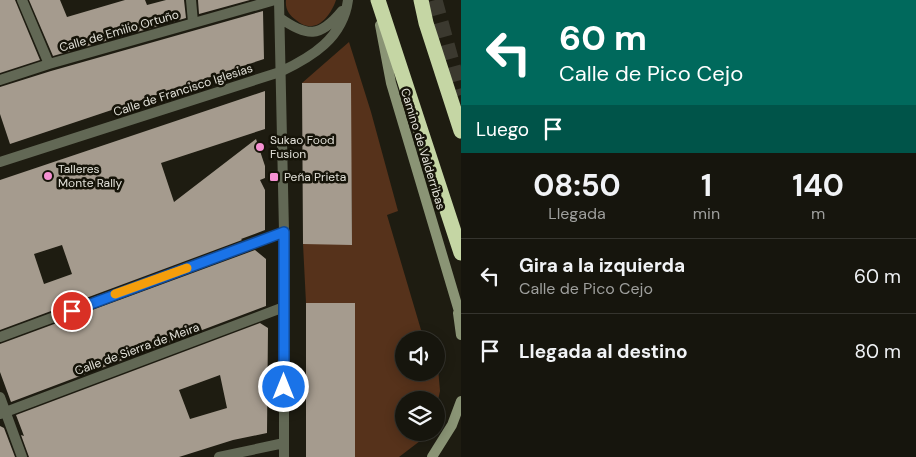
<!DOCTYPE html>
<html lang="es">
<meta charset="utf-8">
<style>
body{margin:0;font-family:"DM Sans",sans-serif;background:#23221b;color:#f1f3f6;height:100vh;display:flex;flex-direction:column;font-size:19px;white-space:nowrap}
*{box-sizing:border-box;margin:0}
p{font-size:16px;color:#9e9f9d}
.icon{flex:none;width:28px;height:28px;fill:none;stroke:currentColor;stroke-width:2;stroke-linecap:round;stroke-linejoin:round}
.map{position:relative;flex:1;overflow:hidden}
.panel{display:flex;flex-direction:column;background:#16150d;width:455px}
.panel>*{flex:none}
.guide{background:#00695c;color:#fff;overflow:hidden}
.tools{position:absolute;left:395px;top:331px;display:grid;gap:10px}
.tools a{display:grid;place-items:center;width:50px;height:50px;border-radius:50%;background:#16150d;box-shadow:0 2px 12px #0003,0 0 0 1px #35342e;font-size:25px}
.pin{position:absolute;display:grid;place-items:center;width:42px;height:42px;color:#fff;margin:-21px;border:2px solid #fff;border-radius:50%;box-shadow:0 1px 5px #0007}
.me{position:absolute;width:55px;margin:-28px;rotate:0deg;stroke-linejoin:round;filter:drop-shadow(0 0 4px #0008)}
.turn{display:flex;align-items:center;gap:18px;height:105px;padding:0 15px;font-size:22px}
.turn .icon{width:65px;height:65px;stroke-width:2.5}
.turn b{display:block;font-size:35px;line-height:42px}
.then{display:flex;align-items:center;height:48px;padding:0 15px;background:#0003;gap:10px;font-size:19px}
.eta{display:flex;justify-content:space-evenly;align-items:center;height:85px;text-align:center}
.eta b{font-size:30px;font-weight:700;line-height:35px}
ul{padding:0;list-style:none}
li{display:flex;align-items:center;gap:15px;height:75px;padding:0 15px;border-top:1px solid #35342e}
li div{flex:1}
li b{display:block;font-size:19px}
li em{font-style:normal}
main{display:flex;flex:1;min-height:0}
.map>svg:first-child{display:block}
.green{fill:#56321b}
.building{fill:#a59b8e;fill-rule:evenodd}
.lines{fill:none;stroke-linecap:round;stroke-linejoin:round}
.motorway-tunnel{stroke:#3b392f;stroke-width:15;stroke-dasharray:15 8;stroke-linecap:butt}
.pedestrian{stroke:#626855;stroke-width:10}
.minor{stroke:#626855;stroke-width:10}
.secondary{stroke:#8a9475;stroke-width:10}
.motorway{stroke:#c5d6a4;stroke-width:15}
.route-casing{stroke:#114b97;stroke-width:12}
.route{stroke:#1a73e8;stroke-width:9}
.slow{stroke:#f59e0b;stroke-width:9}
.poi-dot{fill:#f591d2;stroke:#151308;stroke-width:2}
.labels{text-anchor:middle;stroke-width:5;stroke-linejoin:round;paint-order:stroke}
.street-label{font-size:12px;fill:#e1e0d8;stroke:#151308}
.poi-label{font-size:12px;fill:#e1e0d8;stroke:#151308;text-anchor:start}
</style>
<main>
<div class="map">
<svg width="461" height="457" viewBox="0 0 461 457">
<rect width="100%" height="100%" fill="#1e1c11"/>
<!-- green -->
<path class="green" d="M286,0H336C330,18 314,36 296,20C289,15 285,9 286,0Z
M349,42L371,112L398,211L387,215L424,340H404V372H436V365L438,368L440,391L436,409V400H404V432L425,433L420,441L399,457H355V304L306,303L303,244H352L350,83H302Z"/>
<!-- building -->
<path class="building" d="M0,0H15L40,60L0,73Z
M29,0H60L67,17L125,0H145L147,5L166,0H184L186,18L53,56Z
M198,0H250L199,14Z
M263,11L264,59L10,144L0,114V87L51,71Z
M302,83H351L352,245L303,244Z
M265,91V129L161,163L174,202L256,139L265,166V178L260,180L265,190V230L241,239L242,240L0,330V180ZM62,245L72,274L44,284L34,254Z
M255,250L266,259V306L11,402L0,372V344Z
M306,303H355V457H306Z
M260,323L268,328L267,433L233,440L179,457H29L21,435L24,436L16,415ZM220,375L227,408L190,419L179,390Z
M0,426L4,428L15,457H0Z"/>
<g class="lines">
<!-- motorway-tunnel -->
<path class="motorway-tunnel" d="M435,0L461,95"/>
<!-- pedestrian -->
<path class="pedestrian" d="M191,0L193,22"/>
<!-- minor -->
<path class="minor" d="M22,0L49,64
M279,0L284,232V457
M280,18C307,37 320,38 342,11
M0,80L49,64L275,0
M0,162L280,72C312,57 343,38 348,0
M0,337L284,232
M0,397L22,457
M0,414L284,307
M219,457L284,443"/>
<!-- secondary -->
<path class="secondary" d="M380,25L391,83L461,318
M458,313L461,335
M432,457L452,425L461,401"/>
<!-- motorway -->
<path class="motorway" d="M378,0L461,253
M421,0L426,23L461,131"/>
</g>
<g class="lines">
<defs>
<path id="route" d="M72,311L284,232V387"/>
</defs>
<!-- route casing -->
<use href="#route" class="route-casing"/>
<!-- route -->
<use href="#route" class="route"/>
<!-- slow -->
<path class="slow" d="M115,294L187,268"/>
</g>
<!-- markers -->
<g class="poi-dot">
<circle cx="260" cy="147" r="5"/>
<circle cx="48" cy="176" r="5"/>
<rect x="269" y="172" width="10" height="10" rx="2.5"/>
</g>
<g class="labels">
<!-- street labels -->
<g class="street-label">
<text transform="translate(119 31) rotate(-16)" y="4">Calle de Emilio Ortuño</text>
<text transform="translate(183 90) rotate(-18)" y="4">Calle de Francisco Iglesias</text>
<text transform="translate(423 149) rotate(73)" y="4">Camino de Valderribas</text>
<text transform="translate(137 349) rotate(-20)" y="4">Calle de Sierra de Meira</text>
</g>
<!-- poi labels -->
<g class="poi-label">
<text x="270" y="144">Sukao Food<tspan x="270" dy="14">Fusion</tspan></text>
<text x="58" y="173">Talleres<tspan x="58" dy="14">Monte Rally</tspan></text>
<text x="284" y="181">Peña Prieta</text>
</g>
</g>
</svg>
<div class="tools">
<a><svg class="icon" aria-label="sound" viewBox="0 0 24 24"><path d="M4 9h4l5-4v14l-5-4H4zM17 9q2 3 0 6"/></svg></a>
<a><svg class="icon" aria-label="layers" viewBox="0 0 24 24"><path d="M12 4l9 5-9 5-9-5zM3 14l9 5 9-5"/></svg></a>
</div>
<div class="pin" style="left:72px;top:311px;background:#d93025"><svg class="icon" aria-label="arrive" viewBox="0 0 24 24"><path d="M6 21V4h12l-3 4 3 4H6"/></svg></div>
<svg class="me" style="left:284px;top:387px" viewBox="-20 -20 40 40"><circle r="17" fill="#1a73e8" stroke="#fff" stroke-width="3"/><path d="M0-11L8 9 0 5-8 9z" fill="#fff"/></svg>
</div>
<section class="panel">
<div class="guide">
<div class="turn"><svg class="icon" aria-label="left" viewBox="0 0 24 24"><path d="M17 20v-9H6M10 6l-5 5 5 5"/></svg><div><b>60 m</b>Calle de Pico Cejo</div></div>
<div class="then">Luego<svg class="icon" aria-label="arrive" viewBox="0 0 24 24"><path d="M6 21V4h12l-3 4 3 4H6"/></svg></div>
</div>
<div class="eta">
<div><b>08:50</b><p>Llegada</p></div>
<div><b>1</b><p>min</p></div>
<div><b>140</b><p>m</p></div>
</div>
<ul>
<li><svg class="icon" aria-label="left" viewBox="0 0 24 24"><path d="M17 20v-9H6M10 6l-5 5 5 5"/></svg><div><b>Gira a la izquierda</b><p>Calle de Pico Cejo</p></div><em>60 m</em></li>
<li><svg class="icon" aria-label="arrive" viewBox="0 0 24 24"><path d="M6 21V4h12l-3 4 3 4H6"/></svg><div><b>Llegada al destino</b></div><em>80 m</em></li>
</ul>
</section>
</main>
